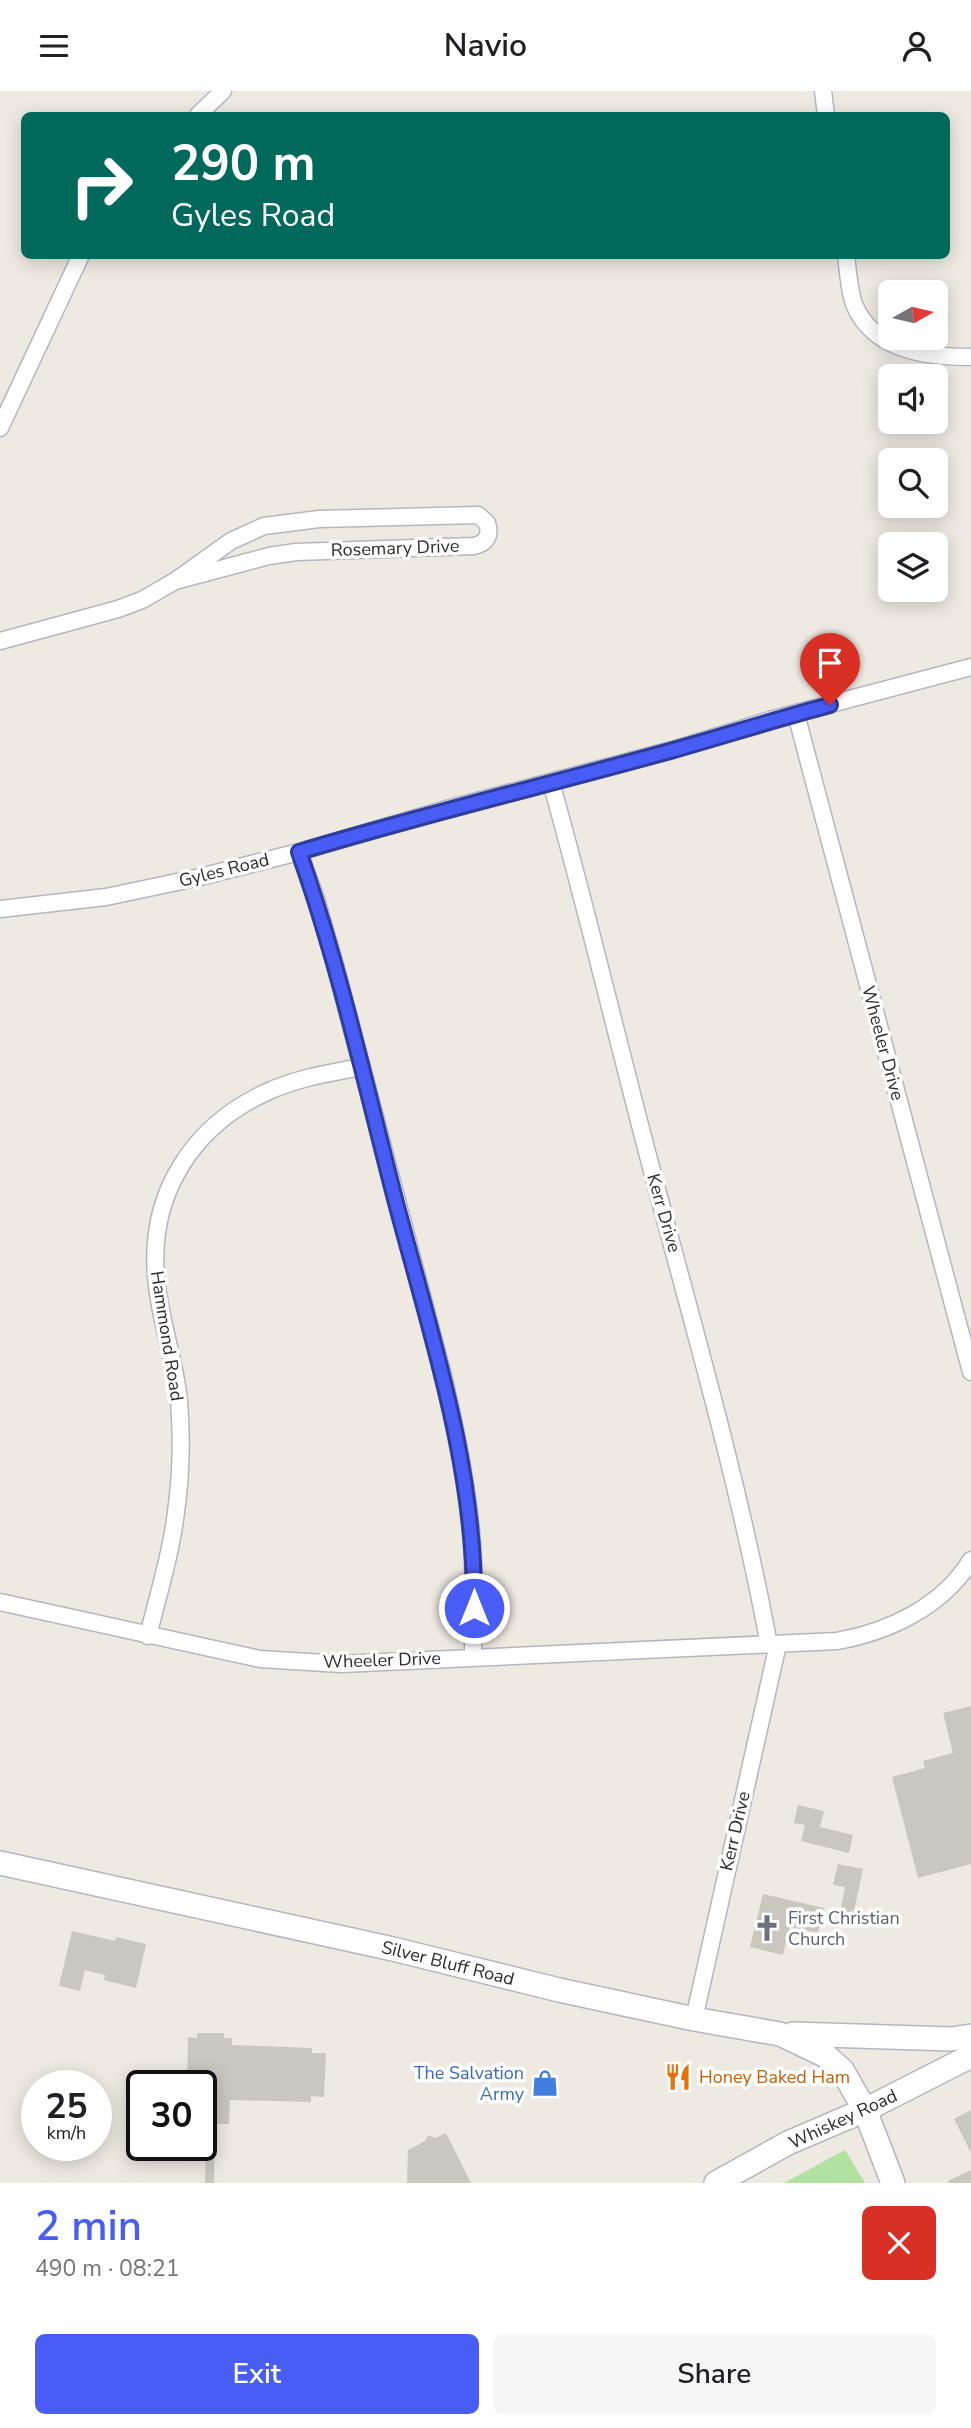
<!DOCTYPE html>
<meta charset="utf-8">
<style>
body{margin:0;font-family:"Nunito Sans",sans-serif;background:#f6f6f6;color:#202124;height:100vh;display:flex;flex-direction:column;font-size:26px;white-space:nowrap}
*{box-sizing:border-box;margin:0}
p{font-size:23px;color:#757577}
.icon{flex:none;width:38px;height:38px;fill:none;stroke:currentColor;stroke-width:2;stroke-linecap:round;stroke-linejoin:round}
.map{position:relative;height:2092px;overflow:hidden}
.sheet{display:flex;flex-direction:column;background:#fff;flex:1}
.sheet>*{flex:none}
.banner{position:absolute;left:21px;top:21px;width:929px;height:147px;border-radius:10px;box-shadow:0 4px 18px #0003;background:#00695c;color:#fff;overflow:hidden}
.needle{width:46px;rotate:82deg}
.controls{position:absolute;left:878px;top:189px;display:grid;gap:14px}
.controls a{display:grid;place-items:center;width:70px;height:70px;border-radius:10px;background:#fff;box-shadow:0 4px 18px #0003;font-size:35px}
.speed{position:absolute;left:21px;top:1979px;display:flex;gap:14px;font-size:35px;font-weight:700;text-align:center}
.speed>*{display:grid;place-content:center;width:91px;height:91px;border-radius:50%;background:#fff;box-shadow:0 4px 18px #0003;line-height:1}
.speed small{font-size:18px;font-weight:400}
.speed .limit{border:4px solid #111;border-radius:10px;background:#fff;color:#111}
.pin{position:absolute;display:grid;place-items:center;width:60px;height:60px;color:#fff;margin:-72px -30px;border-radius:50% 50% 50% 0;rotate:-45deg;box-shadow:0 0 7px #0007}
.pin .icon{rotate:45deg}
.me{position:absolute;width:77px;margin:-38px;rotate:0deg;stroke-linejoin:round;filter:drop-shadow(0 0 5px #0008)}
.turn{display:flex;align-items:center;gap:24px;height:147px;padding:0 35px;font-size:32px}
.turn .icon{width:91px;height:91px;stroke-width:2.5}
.turn b{display:block;font-size:49px;line-height:60px}
.round{display:grid;place-items:center;flex:none;width:74px;height:74px;border-radius:10px;background:#f6f6f6}
.headline{display:flex;align-items:center;justify-content:space-between;height:119px;padding:0 35px}
h1{font-size:42px;font-weight:600;line-height:52px;color:#475df5}
.action{display:flex;gap:14px;margin-top:auto;padding:14px 35px}
.action a{flex:1;height:80px;border-radius:10px;background:#475df5;color:#fff;font-size:28px;font-weight:600;line-height:80px;text-align:center}
.action a+a{background:#f6f6f6;color:#202124}
header{display:flex;justify-content:space-between;align-items:center;height:91px;padding:0 35px;background:#fff;font-size:32px;font-weight:600}
.map>svg:first-child{display:block}
.green{fill:#b2e29f}
.building{fill:#cac7bf}
.lines{fill:none;stroke-linecap:round;stroke-linejoin:round}
.street-casing{stroke:#b4b6c0;stroke-width:19}
.secondary-casing{stroke:#b4b6c0;stroke-width:26}
.street{stroke:#fff;stroke-width:16}
.secondary{stroke:#fff;stroke-width:23}
.route-casing{stroke:#2e3c9f;stroke-width:18}
.route{stroke:#475df5;stroke-width:12}
.labels{text-anchor:middle;stroke-width:7;stroke-linejoin:round;paint-order:stroke}
.street-label{font-size:18px;fill:#2d2d2d;stroke:#fff}
.worship-label{font-size:18px;fill:#5b616d;stroke:#fff;text-anchor:start}
.shop-label{font-size:18px;fill:#366cbe;stroke:#fff;text-anchor:end}
.food-label{font-size:18px;fill:#c56008;stroke:#fff;text-anchor:start}
</style>
<header><svg class="icon" aria-label="menu" viewBox="0 0 24 24"><path d="M4 6h16M4 12h16M4 18h16"/></svg>Navio<svg class="icon" aria-label="person" viewBox="0 0 24 24"><circle cx="12" cy="8" r="4"/><path d="M4 21q1-7 8-7t8 7"/></svg></header>
<div class="map">
<svg width="971" height="2092" viewBox="0 0 971 2092">
<rect width="100%" height="100%" fill="#eee9e1"/>
<!-- green -->
<path class="green" d="M845,2059L865,2092H784Z"/>
<!-- building -->
<path class="building" d="M971,1615V1773L918,1787L892,1686L925,1677L923,1670L953,1662L943,1622Z
M798,1714L824,1720L820,1736L853,1744L849,1762L801,1750L805,1734L794,1732Z
M838,1773L863,1778L853,1825L840,1822L845,1796L833,1794Z
M763,1803L824,1817L818,1842L790,1836L783,1864L750,1856Z
M72,1840L115,1850L116,1846L146,1853L136,1897L104,1889L105,1884L85,1879L80,1900L59,1895Z
M197,1942H224V1947H232V1954L312,1957V1962H326L324,2006L311,2005V2011L230,2009L229,2033H215L214,2092H205L206,2032H201V1995H187L188,1946L197,1947Z
M971,2019V2062L954,2028Z
M446,2042L471,2092H407L408,2059L425,2050L428,2044L435,2047Z
M971,2079V2092H949L948,2090Z"/>
<g class="lines">
<defs>
<path id="street" d="M823,0L826,24
M198,24L223,0
M846,164C848,180 849,199 854,213C873,260 927,266 971,266
M0,337L81,164
M478,424L487,432C491,444 487,452 474,455L296,461L269,465L175,490L231,450L264,435L319,428Z
M0,550L118,518L142,509L175,490
M796,623L971,1281
M551,691C587,819 617,948 651,1076C693,1234 739,1392 769,1554
M299,761L316,808L335,874L444,1288C456,1342 468,1397 472,1453C475,1491 473,1529 473,1566
M0,818L106,806L196,787L299,761L443,719L672,659L770,629L971,576
M0,1511L260,1568L341,1573L837,1550C889,1541 943,1515 971,1469
M148,1545C158,1504 171,1463 176,1421C181,1385 182,1347 179,1310C175,1268 159,1228 156,1185C149,1102 193,1034 269,1000C298,987 329,982 361,976
M694,1928L778,1553"/>
<path id="secondary" d="M0,1772L393,1858L559,1899L694,1928L780,1943L826,1965L842,1979L865,2019L893,2092
M793,1943L951,1948L971,1945
M716,2092L788,2052L865,2019L971,1965"/>
</defs>
<!-- street casing -->
<use href="#street" class="street-casing"/>
<!-- secondary casing -->
<use href="#secondary" class="secondary-casing"/>
<!-- street -->
<use href="#street" class="street"/>
<!-- secondary -->
<use href="#secondary" class="secondary"/>
</g>
<g class="lines">
<defs>
<path id="route" d="M474,1517C476,1376 430,1242 395,1108C365,992 339,874 299,761C422,724 547,694 670,660C724,645 776,628 830,614"/>
</defs>
<!-- route casing -->
<use href="#route" class="route-casing"/>
<!-- route -->
<use href="#route" class="route"/>
</g>
<!-- icons -->
<defs>
<symbol id="church-bare" viewBox="-9 -9 18 18"><path d="M-1.2-6h2.4v3.5h3.3v2.4h-3.3V6h-2.4V-.1h-3.3v-2.4h3.3Z" fill="#6b7280" stroke="#fff" stroke-width="2.5" paint-order="stroke"/></symbol>
<symbol id="restaurant-bare" viewBox="-9 -9 18 18"><path d="M-5-6h1v4h1v-4h1v4h1v-4h1v5L-1.5 .5V6h-2V.5L-5-1ZM5-6V6H3V1.5H1.5Q1.5-4 5-6Z" fill="#e8710a" stroke="#fff" stroke-width="2.5" paint-order="stroke"/></symbol>
<symbol id="shop-bare" viewBox="-9 -9 18 18"><path d="M-5-2.5h2.3a2.7 3.5 0 0 1 5.4 0H5L5.5 6h-11ZM-1.5-2.5h3a1.5 2.3 0 0 0-3 0Z" fill="#3f7fe0" stroke="#fff" stroke-width="2.5" paint-order="stroke"/></symbol>
</defs>
<g fill-rule="evenodd">
<use href="#church-bare" x="748" y="1818" width="38" height="38"/>
<use href="#restaurant-bare" x="659" y="1967" width="38" height="38"/>
<use href="#shop-bare" x="526" y="1973" width="38" height="38"/>
</g>
<g class="labels">
<!-- street labels -->
<g class="street-label">
<text transform="translate(395 457) rotate(-2)" y="6">Rosemary Drive</text>
<text transform="translate(224 779) rotate(-14)" y="6">Gyles Road</text>
<text transform="translate(883 952) rotate(75)" y="6">Wheeler Drive</text>
<text transform="translate(664 1122) rotate(74)" y="6">Kerr Drive</text>
<text transform="translate(167 1245) rotate(81)" y="6">Hammond Road</text>
<text transform="translate(382 1569) rotate(-2)" y="6">Wheeler Drive</text>
<text transform="translate(735 1740) rotate(-77)" y="6">Kerr Drive</text>
<text transform="translate(448 1872) rotate(14)" y="6">Silver Bluff Road</text>
<text transform="translate(843 2028) rotate(-25)" y="6">Whiskey Road</text>
</g>
<!-- worship labels -->
<g class="worship-label">
<text x="788" y="1833">First Christian<tspan x="788" dy="21">Church</tspan></text>
</g>
<!-- shop labels -->
<g class="shop-label">
<text x="524" y="1988">The Salvation<tspan x="524" dy="21">Army</tspan></text>
</g>
<!-- food labels -->
<g class="food-label">
<text x="699" y="1992">Honey Baked Ham</text>
</g>
</g>
</svg>
<div class="controls">
<a><svg class="needle" viewBox="-14 -14 28 28"><path d="M0-13l5 13h-10z" fill="#e53935"/><path d="M0 13l5-13h-10z" fill="#757577"/></svg></a>
<a><svg class="icon" aria-label="sound" viewBox="0 0 24 24"><path d="M4 9h4l5-4v14l-5-4H4zM17 9q2 3 0 6"/></svg></a>
<a><svg class="icon" aria-label="search" viewBox="0 0 24 24"><circle cx="10" cy="10" r="6"/><path d="M15 15l6 6"/></svg></a>
<a><svg class="icon" aria-label="layers" viewBox="0 0 24 24"><path d="M12 4l9 5-9 5-9-5zM3 14l9 5 9-5"/></svg></a>
</div>
<div class="speed"><div>25<small>km/h</small></div><div class="limit">30</div></div>
<div class="pin" style="left:830px;top:614px;background:#d93025"><svg class="icon" aria-label="arrive" viewBox="0 0 24 24"><path d="M6 21V4h12l-3 4 3 4H6"/></svg></div>
<svg class="me" style="left:474px;top:1517px" viewBox="-20 -20 40 40"><circle r="17" fill="#475df5" stroke="#fff" stroke-width="3"/><path d="M0-11L8 9 0 5-8 9z" fill="#fff"/></svg>
<div class="banner">
<div class="turn"><svg class="icon" aria-label="right" viewBox="0 0 24 24"><path d="M7 20v-9h11M14 6l5 5-5 5"/></svg><div><b>290 m</b>Gyles Road</div></div>
</div>
</div>
<section class="sheet">
<div class="headline"><div><h1>2 min</h1><p>490 m · 08:21</p></div><a class="round" style="background:#d93025;color:#fff"><svg class="icon" aria-label="close" viewBox="0 0 24 24"><path d="M6 6l12 12M18 6L6 18"/></svg></a></div>
<div class="action"><a>Exit</a><a>Share</a></div>
</section>
